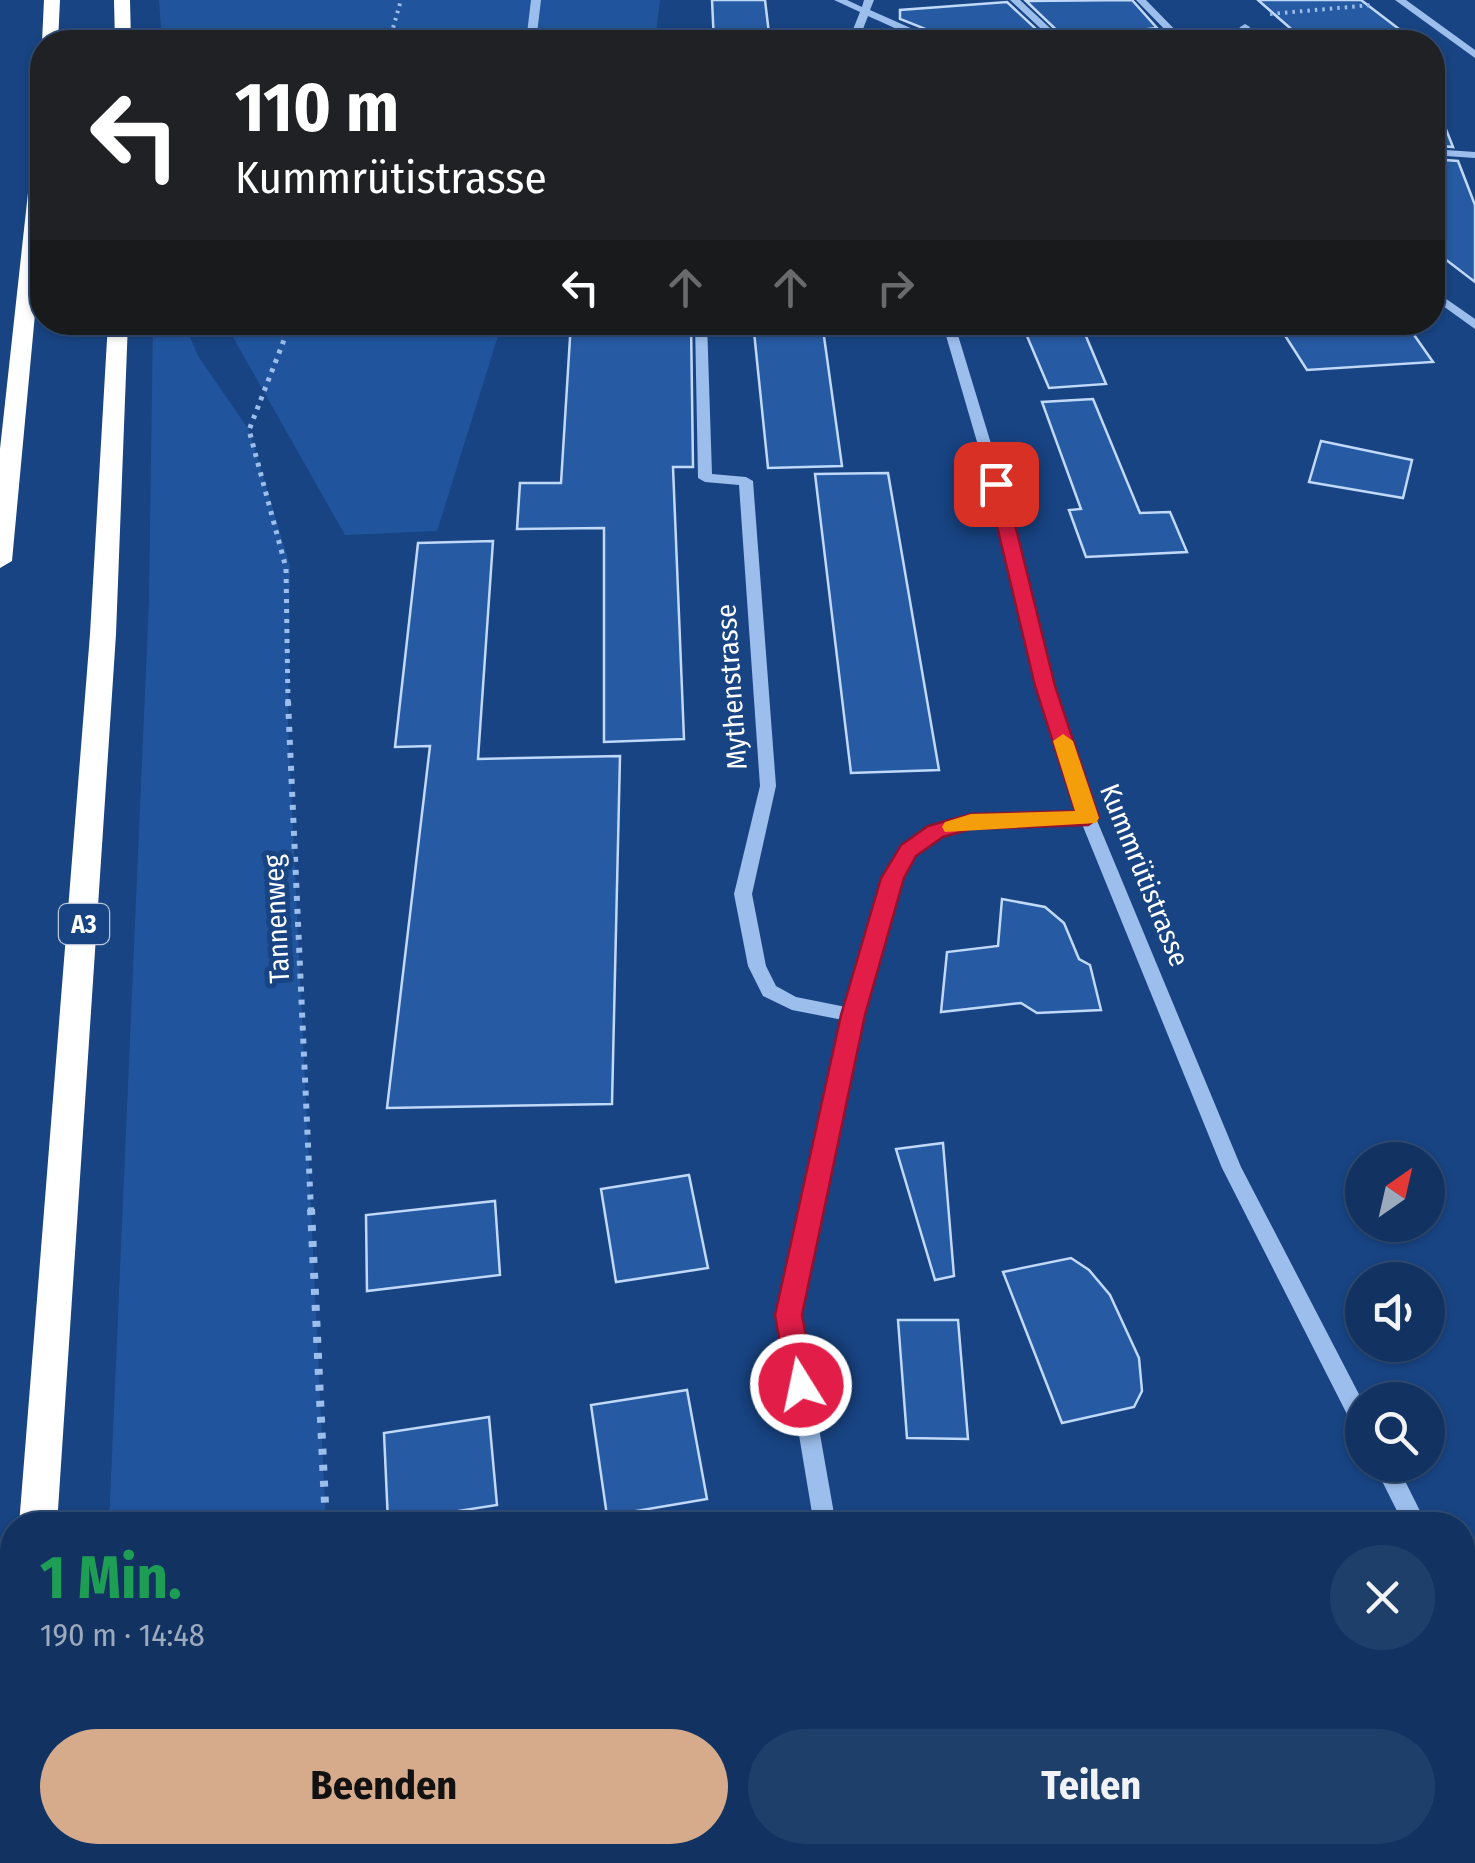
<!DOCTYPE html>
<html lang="de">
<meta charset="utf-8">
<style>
body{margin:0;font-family:"Fira Sans Condensed",sans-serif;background:#1f3f6b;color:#f1f3f6;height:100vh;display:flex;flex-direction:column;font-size:38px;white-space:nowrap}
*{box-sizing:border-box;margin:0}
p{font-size:32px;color:#9caabe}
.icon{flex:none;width:55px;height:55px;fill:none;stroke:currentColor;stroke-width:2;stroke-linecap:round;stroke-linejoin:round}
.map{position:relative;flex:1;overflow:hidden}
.side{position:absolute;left:0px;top:1512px;width:1475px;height:352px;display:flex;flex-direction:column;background:#123362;border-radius:40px 40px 0 0;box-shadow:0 2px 8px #0004,0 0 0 2px #314e77}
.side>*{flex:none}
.banner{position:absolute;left:30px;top:30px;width:1415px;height:305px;border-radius:40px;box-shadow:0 2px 8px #0004,0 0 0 2px #314e77;background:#202124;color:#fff;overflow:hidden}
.needle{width:65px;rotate:34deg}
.fabs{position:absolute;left:1345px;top:1142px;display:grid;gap:20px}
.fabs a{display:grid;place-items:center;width:100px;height:100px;border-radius:50%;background:#123362;box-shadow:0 2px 8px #0004,0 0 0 2px #314e77;font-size:50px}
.pin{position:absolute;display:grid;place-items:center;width:85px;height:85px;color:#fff;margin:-42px;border-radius:20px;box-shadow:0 5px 15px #0006}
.me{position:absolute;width:110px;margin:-55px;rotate:350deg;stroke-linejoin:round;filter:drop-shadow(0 0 8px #0008)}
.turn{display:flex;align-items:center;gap:35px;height:210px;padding:0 40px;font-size:45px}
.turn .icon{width:130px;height:130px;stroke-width:2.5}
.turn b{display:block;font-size:70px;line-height:85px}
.lanes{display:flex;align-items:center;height:95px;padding:0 40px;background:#0003;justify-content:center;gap:50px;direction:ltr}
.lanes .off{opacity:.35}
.round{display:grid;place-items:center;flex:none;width:105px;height:105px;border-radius:52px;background:#1f3f6b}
.head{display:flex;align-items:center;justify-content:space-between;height:170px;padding:0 40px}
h1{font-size:60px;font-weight:700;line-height:75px;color:#1e9e55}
.action{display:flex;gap:20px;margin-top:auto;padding:20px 40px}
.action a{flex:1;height:115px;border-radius:60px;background:#d6ab8b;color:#111;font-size:40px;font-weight:700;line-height:115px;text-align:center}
.action a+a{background:#1f3f6b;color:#f1f3f6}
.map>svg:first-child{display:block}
.green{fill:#20559d}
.building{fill:#265aa2;stroke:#c1d9f9;stroke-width:2.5}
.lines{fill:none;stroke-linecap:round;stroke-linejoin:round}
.path-far3{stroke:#9cbeec;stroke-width:4;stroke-dasharray:2.5 5;stroke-linecap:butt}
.path-far2{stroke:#9cbeec;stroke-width:5;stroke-dasharray:4 6;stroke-linecap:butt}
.path-far1{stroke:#9cbeec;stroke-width:6;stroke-dasharray:5 8;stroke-linecap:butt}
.path{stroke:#9cbeec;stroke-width:8;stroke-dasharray:6 10;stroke-linecap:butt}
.minor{fill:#9cbeec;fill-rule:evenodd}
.highway{fill:#fff;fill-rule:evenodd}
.route{fill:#e11d48;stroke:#92132f;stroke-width:2.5}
.slow{fill:#f59e0b}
.labels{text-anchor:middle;stroke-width:10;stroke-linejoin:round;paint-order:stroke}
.shield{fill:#184483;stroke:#bac7da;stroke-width:2.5}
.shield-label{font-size:25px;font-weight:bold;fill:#fff}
.street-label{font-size:28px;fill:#fff;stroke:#184483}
</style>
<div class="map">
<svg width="1475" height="1863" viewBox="0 0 1475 1863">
<rect width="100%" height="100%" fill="#184483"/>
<!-- green -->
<path class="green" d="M159,0H660L655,42H162Z
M153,323H184L198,356L249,430L290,566L288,723L326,1525H109L149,600Z
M225,323H502L437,531L345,535Z
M94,1853L339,1852L340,1863H94Z"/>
<!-- building -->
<path class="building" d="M712,0H765L770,42H714Z
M1132,0L1157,28L1069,38V42L1026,1Z
M1258,0H1361L1416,42H1306Z
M1007,2L1050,42H958L900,19V10Z
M1432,104H1436L1453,147L1432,145Z
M1432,159L1458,161L1475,205V282L1432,249Z
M571,322H691L693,467H673L684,739L604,742V528L517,529L520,483H561Z
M753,322H822L842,466L768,468Z
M1021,322H1080L1106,384L1049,388Z
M1330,322H1405L1433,362L1307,370L1279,326Z
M1093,399L1140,513L1170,512L1187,552L1086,557L1069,510L1081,509L1042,402Z
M1321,441L1412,460L1403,498L1309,482Z
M888,473L939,770L851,773L815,474Z
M493,541L478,759L620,756L612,1104L387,1108L430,746L395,747L418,543Z
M1002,899L1045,907L1064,923L1079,959L1090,965L1101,1010L1037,1013L1021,1003L941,1012L947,952L998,946Z
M943,1143L954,1276L935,1280L896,1149Z
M689,1175L708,1268L616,1282L601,1189Z
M495,1201L500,1275L367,1291L366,1215Z
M1071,1258L1089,1270L1110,1295L1139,1358L1142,1391L1134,1407L1062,1423L1003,1272Z
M898,1320H958L968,1439L907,1438Z
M687,1390L707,1499L607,1516L591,1405Z
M489,1417L497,1505L388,1522L384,1433Z"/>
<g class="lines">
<!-- path-far3 -->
<path class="path-far3" d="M1270,14L1372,5
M389,42L401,0"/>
<!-- path-far2 -->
<path class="path-far2" d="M288,703L286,568L249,430L291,322"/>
<!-- path-far1 -->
<path class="path-far1" d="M288,701L311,1211"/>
<!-- path -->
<path class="path" d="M311,1209L326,1525
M339,1852L340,1863"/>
<!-- minor -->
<path class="minor" d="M531,0H541L536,42H526Z
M834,0H847L862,7L864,0H874L870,10L915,30L954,42C924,44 895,28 868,16L858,42H848L860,12Z
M1010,0H1020L1065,42H1055Z
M1136,0H1146L1187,42H1177Z
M1395,0H1406L1475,50V58Z
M1245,24L1250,27L1243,42H1233L1240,27Z
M1432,149L1475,152V158L1432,155Z
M1432,289L1475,319V329L1432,298Z
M695,322H707L712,474L746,477L753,481L776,786L752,894L766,966L776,986L796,997L846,1007L883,878L902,847L929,828L971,816L1078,813L1037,686L989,483L942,322H954L1003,483L1053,686L1096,818L1241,1167L1362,1400V1431L1354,1428L1222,1168L1082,824L971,828L941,836L914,855L900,878L862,1015L799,1315L836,1525H814L779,1315L843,1020L792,1010L763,996L748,966L734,894L760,786L739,485L705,482L698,478Z
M1374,1465H1397L1427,1525H1404Z
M1462,1599C1475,1606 1475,1627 1475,1644C1457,1636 1462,1616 1462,1599Z
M890,1852H916L919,1863H893Z"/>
<!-- highway -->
<path class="highway" d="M44,0H60L58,42H42Z
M114,0H130L131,42H115Z
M42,142V239L12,561L0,568V449L33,147Z
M108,322H128L116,634L57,1525H19L90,634Z
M12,1830V1852H35L34,1863H0V1836Z"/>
</g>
<!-- route -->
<path class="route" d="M996,478L1005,484L1055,686L1099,818L1088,825L971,829L943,837L916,856L904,878L865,1015L802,1315L815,1385L811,1394L801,1398L791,1394L787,1385L775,1315L841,1015L881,878L901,845L928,826L971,814L1075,811L1035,686L987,484Z"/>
<!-- slow -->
<path class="slow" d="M1063,734L1073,741L1099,818L1096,823L945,832L942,827L945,822L971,814L1075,811L1053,741Z"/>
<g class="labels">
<!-- shield labels -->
<rect class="shield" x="59" y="904" width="50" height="40" rx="8"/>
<g class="shield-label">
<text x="84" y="933">A3</text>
</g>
<!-- street labels -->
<g class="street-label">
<text transform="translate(731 687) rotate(-94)" y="10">Mythenstrasse</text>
<text transform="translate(1145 875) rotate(68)" y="10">Kummrütistrasse</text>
<text transform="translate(276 919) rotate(-93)" y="10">Tannenweg</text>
</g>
</g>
</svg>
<div class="fabs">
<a><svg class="needle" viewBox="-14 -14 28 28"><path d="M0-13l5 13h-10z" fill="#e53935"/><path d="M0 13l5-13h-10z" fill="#9caabe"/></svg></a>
<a><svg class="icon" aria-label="sound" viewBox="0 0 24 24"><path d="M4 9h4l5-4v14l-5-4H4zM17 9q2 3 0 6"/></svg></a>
<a><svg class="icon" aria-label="search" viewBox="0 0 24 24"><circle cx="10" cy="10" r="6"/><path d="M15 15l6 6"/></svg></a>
</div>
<div class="pin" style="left:996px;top:484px;background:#d93025"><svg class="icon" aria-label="arrive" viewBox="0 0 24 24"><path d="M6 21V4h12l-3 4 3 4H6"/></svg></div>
<svg class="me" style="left:801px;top:1385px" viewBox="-20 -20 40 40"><circle r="17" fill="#e11d48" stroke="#fff" stroke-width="3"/><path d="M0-11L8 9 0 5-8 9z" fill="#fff"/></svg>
<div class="banner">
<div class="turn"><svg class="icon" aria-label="left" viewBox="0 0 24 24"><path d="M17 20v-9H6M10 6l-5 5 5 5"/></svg><div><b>110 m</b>Kummrütistrasse</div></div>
<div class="lanes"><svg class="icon" aria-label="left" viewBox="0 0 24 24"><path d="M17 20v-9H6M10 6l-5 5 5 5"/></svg><svg class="icon off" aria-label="ahead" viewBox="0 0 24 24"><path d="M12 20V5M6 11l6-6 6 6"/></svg><svg class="icon off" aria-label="ahead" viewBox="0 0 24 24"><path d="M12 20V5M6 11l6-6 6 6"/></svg><svg class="icon off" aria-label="right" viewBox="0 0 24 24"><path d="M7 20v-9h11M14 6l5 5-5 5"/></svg></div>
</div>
<section class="side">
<div class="head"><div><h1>1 Min.</h1><p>190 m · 14:48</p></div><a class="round"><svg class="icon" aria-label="close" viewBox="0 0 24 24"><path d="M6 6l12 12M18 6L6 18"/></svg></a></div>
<div class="action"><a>Beenden</a><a>Teilen</a></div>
</section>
</div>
